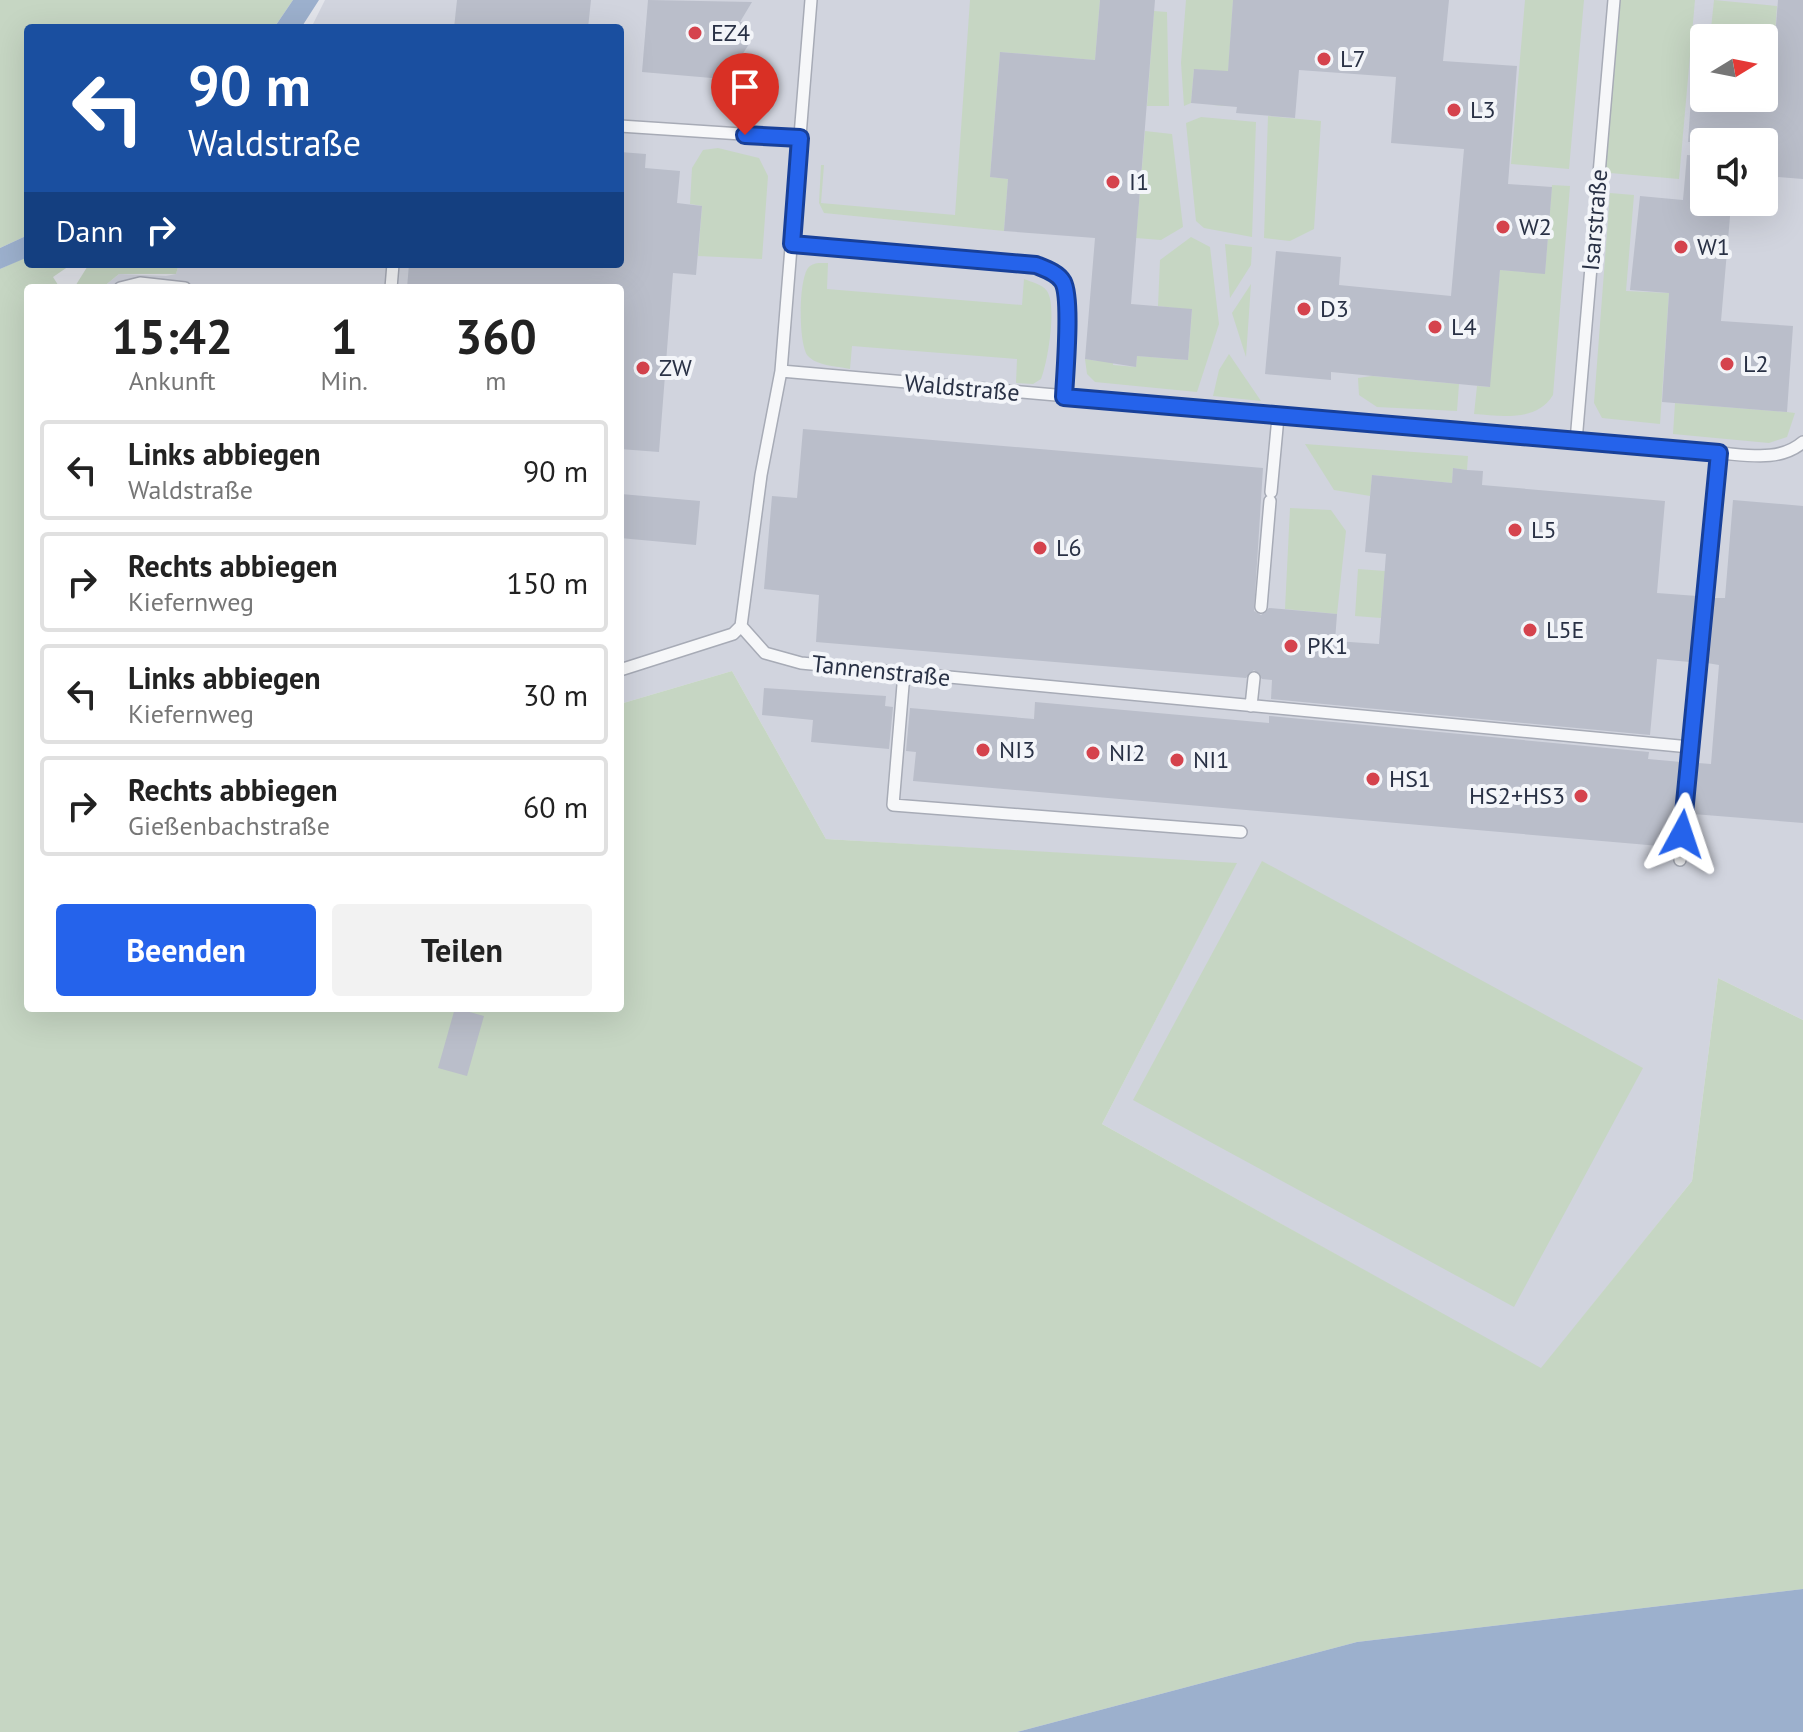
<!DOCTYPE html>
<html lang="de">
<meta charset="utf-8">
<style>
body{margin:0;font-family:"PT Sans",sans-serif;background:#f2f2f2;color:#222;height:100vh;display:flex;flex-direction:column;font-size:30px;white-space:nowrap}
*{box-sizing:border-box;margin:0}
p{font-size:26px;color:#767676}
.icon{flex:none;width:44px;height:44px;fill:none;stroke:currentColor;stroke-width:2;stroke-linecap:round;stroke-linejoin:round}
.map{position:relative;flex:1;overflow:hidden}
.panel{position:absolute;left:24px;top:284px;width:600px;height:728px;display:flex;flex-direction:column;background:#fff;border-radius:8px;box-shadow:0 8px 32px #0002}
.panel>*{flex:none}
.banner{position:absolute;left:24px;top:24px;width:600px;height:244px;border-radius:8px;box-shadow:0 8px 32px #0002;background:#1a4fa0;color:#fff;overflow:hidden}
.needle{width:52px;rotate:80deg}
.tools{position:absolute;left:1690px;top:24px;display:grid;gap:16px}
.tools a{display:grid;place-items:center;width:88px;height:88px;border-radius:8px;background:#fff;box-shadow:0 8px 32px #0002;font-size:40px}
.pin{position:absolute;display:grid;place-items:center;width:68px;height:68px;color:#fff;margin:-82px -34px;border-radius:50% 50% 50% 0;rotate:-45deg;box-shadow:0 0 8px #0007}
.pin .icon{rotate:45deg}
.me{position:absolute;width:88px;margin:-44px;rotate:5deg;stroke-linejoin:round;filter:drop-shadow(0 0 6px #0008)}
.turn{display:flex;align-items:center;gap:28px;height:168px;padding:0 32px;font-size:36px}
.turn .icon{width:104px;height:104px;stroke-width:2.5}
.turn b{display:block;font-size:56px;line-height:68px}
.then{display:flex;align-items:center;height:76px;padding:0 32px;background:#0003;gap:16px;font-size:30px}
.eta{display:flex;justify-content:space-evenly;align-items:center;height:136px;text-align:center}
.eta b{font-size:48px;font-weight:700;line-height:56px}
.primary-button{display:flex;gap:16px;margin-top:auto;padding:16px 32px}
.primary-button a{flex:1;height:92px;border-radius:8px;background:#2563eb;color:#fff;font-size:32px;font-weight:700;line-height:92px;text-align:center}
.primary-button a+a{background:#f2f2f2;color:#222}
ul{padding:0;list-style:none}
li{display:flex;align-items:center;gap:24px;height:100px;margin:0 16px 12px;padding:0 16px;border:4px solid #e0e0e0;border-radius:8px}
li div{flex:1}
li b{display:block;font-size:30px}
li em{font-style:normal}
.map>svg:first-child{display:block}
.built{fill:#d1d4de;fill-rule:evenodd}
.green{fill:#c6d6c3}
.water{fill:#9cb0cd}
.building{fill:#babeca}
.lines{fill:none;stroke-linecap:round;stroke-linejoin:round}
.service-casing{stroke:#a7abb6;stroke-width:14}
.service{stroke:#f6f7f9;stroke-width:11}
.route-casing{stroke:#184099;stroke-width:20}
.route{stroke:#2563eb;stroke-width:14}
.poi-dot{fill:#d5434d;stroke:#f3f5f9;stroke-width:3}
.labels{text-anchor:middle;stroke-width:8;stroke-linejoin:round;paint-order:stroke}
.poi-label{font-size:24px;fill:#293145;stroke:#f3f5f9;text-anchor:start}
.street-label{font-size:24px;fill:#293145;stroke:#f3f5f9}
</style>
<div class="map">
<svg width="1803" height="1732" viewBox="0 0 1803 1732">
<rect width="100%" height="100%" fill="#e3e5eb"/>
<!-- built -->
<path class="built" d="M325,0H1803V1020L1718,978L1692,1181L1541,1369L1102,1124L1236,864L826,839L732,671L620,704V288H102L119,274L166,276L176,274L179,264H620V28H311ZM1704,38H1764V98H1704ZM1704,142H1764V202H1704Z"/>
<!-- green -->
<path class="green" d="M0,0H293L274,28H28V235L0,248Z
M970,0H1100L1095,60L1000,52L990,177L1008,179L1004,231L824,213L819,203L821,165H824L821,203L955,215Z
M1186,0H1233L1226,106L1213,105L1215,71L1194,69L1191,103L1184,106L1181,63Z
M1525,0H1584L1569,169L1511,164Z
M1619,0H1695L1679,179L1610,173L1604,167Z
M1714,0L1777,6L1771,88H1764V38H1710Z
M1154,11L1167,12L1169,106H1147Z
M1268,116L1321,121L1314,229L1290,241L1264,238Z
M1201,117L1256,122L1252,237L1204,228L1196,221L1186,123Z
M1145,131L1172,134L1183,227L1161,240L1136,238Z
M718,148L759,158L768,176L762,259L698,256L702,206L690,204L692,168L703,150Z
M1552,185L1570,186L1553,395C1537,422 1501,416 1474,414L1477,386L1489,387L1500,270L1545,273Z
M1610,193L1634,195L1626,291L1669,293L1660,424L1602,418L1594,403Z
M1191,237L1210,247L1219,324L1197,392L1095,382L1087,374L1085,359L1098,361L1114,354L1113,365L1136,367L1137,356L1188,360L1192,310L1158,306L1160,260Z
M1225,244L1252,247L1251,265L1230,298Z
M28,256V264H72L53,277L60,288H28V1008H620V704L732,671L826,839L1237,863L1102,1124L1541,1368L1692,1181L1718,978L1803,1020V1589L1357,1642L1017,1732H0V269Z
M828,263L827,289L1022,305L1024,279C1031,282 1042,284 1047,291C1057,305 1048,362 1041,379L1033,384L1016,383L1017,359L852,346L850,369C837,366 817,366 808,356C798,345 798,274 810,266C815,262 822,263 828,263Z
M89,264H179L176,274H119L102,288H74Z
M1251,284L1246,357L1232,313Z
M1229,354L1261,401L1213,396L1219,370Z
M1372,376L1459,384L1457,411L1377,407L1359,395L1358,378Z
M1675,403L1787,412L1795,413L1787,437L1769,443L1673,434Z
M1305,444L1468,456L1467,470L1453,468L1452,483L1372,475L1370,496L1334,490Z
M1290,508L1331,510L1346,531L1337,614L1285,609Z
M1358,569L1385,571L1381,618L1355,616Z
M1262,861L1643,1068L1514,1307L1133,1100Z"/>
<!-- water -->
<path class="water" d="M293,0H319L301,28H274Z
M28,235V257L0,269V248Z
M1803,1589V1732H1017L1357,1642Z"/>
<!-- building -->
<path class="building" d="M457,0H591L588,28H454Z
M648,0L752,2L740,22L751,23L739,43L749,44L737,63L735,80L642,72Z
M1100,0H1155L1131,304L1192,309L1188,360L1137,356L1136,367L1085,359L1095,238L1004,231L1008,179L990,177L1000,52L1095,60Z
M1233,0H1449L1443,61L1517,66L1508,184L1552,187L1545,274L1500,270L1490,387L1331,372V380L1265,374L1276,251L1341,257L1339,285L1451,296L1464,149L1391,143L1396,77L1299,70L1295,118L1236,113L1237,107L1191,103L1194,69L1228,71Z
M1778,0H1803V179L1764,176V142H1688L1691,98H1764V88H1771Z
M620,152L646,154L645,168L680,171L677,203L702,206L696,275L673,273L659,452L620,449V288H407L409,264H620Z
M1687,155L1704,156V202L1731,205L1721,321L1793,326L1787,412L1662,402L1669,293L1630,290L1640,196L1683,200Z
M803,429L1263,468L1254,611L1261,615L1269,608L1337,614L1335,641L1379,644L1386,554L1365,552L1372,475L1452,483L1453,468L1467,470L1483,471L1482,485L1665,501L1657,593L1697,596L1690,662L1657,659L1650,735L1271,699L1272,680L1262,679L1254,670L1246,678L816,642L819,595L764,589L772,496L797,498Z
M621,494L700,501L696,545L620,538Z
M1733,500L1803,506V823L1693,814L1698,763L1711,764L1719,665L1707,663L1714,598H1725Z
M764,688L886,696L885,706L893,707L889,749L811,742L813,720L762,715Z
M1035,702L1269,723V716L1649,752L1648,759L1681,762L1671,847L913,781L916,752L906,751L910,708L1034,719Z
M455,1008L484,1016L467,1076L438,1068Z"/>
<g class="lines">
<defs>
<path id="service" d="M620,126L800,138
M792,244L1036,265C1046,269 1058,273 1063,282C1072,300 1065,374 1064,397
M120,288L140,283L185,288
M391,288L393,264
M781,371L1719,453
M1576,441L1614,0
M1271,492L1278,417
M1261,607L1270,501
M741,626L765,653L801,663L1690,747
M620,670L733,634L741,626L761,475L781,371L811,0
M904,673L893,805L1241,832
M1251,706L1254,678
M1680,860L1719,453C1748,455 1780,462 1803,442"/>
</defs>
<!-- service casing -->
<use href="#service" class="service-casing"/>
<!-- service -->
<use href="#service" class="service"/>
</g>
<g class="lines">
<defs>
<path id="route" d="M745,135L800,138L792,244L1036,265C1046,269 1058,273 1063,282C1072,299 1065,374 1064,397L1719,453L1682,834"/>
</defs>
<!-- route casing -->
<use href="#route" class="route-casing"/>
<!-- route -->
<use href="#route" class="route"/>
</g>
<!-- markers -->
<g class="poi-dot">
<circle cx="695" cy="33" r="8"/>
<circle cx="1324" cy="59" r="8"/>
<circle cx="1454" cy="110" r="8"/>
<circle cx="1113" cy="182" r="8"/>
<circle cx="1503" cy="227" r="8"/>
<circle cx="1681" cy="247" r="8"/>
<circle cx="1304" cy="309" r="8"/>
<circle cx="1435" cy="327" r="8"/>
<circle cx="1727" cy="364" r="8"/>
<circle cx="643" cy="368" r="8"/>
<circle cx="1515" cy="530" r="8"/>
<circle cx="1040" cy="548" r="8"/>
<circle cx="1530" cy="630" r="8"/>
<circle cx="1291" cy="646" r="8"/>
<circle cx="983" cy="750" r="8"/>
<circle cx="1093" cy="753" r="8"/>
<circle cx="1177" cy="760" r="8"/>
<circle cx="1373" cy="779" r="8"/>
<circle cx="1581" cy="796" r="8"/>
</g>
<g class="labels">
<!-- poi labels -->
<g class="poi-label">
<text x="711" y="41">EZ4</text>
<text x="1340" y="67">L7</text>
<text x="1470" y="118">L3</text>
<text x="1129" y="190">I1</text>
<text x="1519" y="235">W2</text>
<text x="1697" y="255">W1</text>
<text x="1320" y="317">D3</text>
<text x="1451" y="335">L4</text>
<text x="1743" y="372">L2</text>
<text x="659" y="376">ZW</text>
<text x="1531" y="538">L5</text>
<text x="1056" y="556">L6</text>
<text x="1546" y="638">L5E</text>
<text x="1307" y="654">PK1</text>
<text x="999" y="758">NI3</text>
<text x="1109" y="761">NI2</text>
<text x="1193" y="768">NI1</text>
<text x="1389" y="787">HS1</text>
<text x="1565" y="804" text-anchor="end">HS2+HS3</text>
</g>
<!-- street labels -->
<g class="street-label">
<text transform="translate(1595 220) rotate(-85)" y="8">Isarstraße</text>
<text transform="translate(962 388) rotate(5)" y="8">Waldstraße</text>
<text transform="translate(881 671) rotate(6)" y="8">Tannenstraße</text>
</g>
</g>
</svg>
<div class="tools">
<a><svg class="needle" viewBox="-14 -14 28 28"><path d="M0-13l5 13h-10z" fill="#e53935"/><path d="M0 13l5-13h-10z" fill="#767676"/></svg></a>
<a><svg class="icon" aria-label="sound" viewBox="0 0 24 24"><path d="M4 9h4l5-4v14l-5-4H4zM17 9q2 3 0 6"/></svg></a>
</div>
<div class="pin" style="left:745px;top:135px;background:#d93025"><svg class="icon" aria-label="arrive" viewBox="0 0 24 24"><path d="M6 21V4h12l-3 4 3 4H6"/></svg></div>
<svg class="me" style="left:1682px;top:834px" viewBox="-20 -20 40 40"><path d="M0-17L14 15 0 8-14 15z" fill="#2563eb" stroke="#fff" stroke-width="4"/></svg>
<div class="banner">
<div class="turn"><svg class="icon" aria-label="left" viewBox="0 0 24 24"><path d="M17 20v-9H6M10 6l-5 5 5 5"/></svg><div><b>90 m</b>Waldstraße</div></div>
<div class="then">Dann<svg class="icon" aria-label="right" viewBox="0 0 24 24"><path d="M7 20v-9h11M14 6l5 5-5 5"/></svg></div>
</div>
<section class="panel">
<div class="eta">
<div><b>15:42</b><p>Ankunft</p></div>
<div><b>1</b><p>Min.</p></div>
<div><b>360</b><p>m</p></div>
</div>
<ul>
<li><svg class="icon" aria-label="left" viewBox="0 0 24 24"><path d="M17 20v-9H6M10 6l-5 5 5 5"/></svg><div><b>Links abbiegen</b><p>Waldstraße</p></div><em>90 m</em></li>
<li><svg class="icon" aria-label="right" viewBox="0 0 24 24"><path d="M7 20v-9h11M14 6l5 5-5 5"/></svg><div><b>Rechts abbiegen</b><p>Kiefernweg</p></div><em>150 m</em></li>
<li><svg class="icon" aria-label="left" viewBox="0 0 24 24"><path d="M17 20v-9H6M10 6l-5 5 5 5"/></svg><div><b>Links abbiegen</b><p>Kiefernweg</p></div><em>30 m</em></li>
<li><svg class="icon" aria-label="right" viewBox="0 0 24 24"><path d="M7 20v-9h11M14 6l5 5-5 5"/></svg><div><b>Rechts abbiegen</b><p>Gießenbachstraße</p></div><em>60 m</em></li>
</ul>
<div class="primary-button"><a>Beenden</a><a>Teilen</a></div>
</section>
</div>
